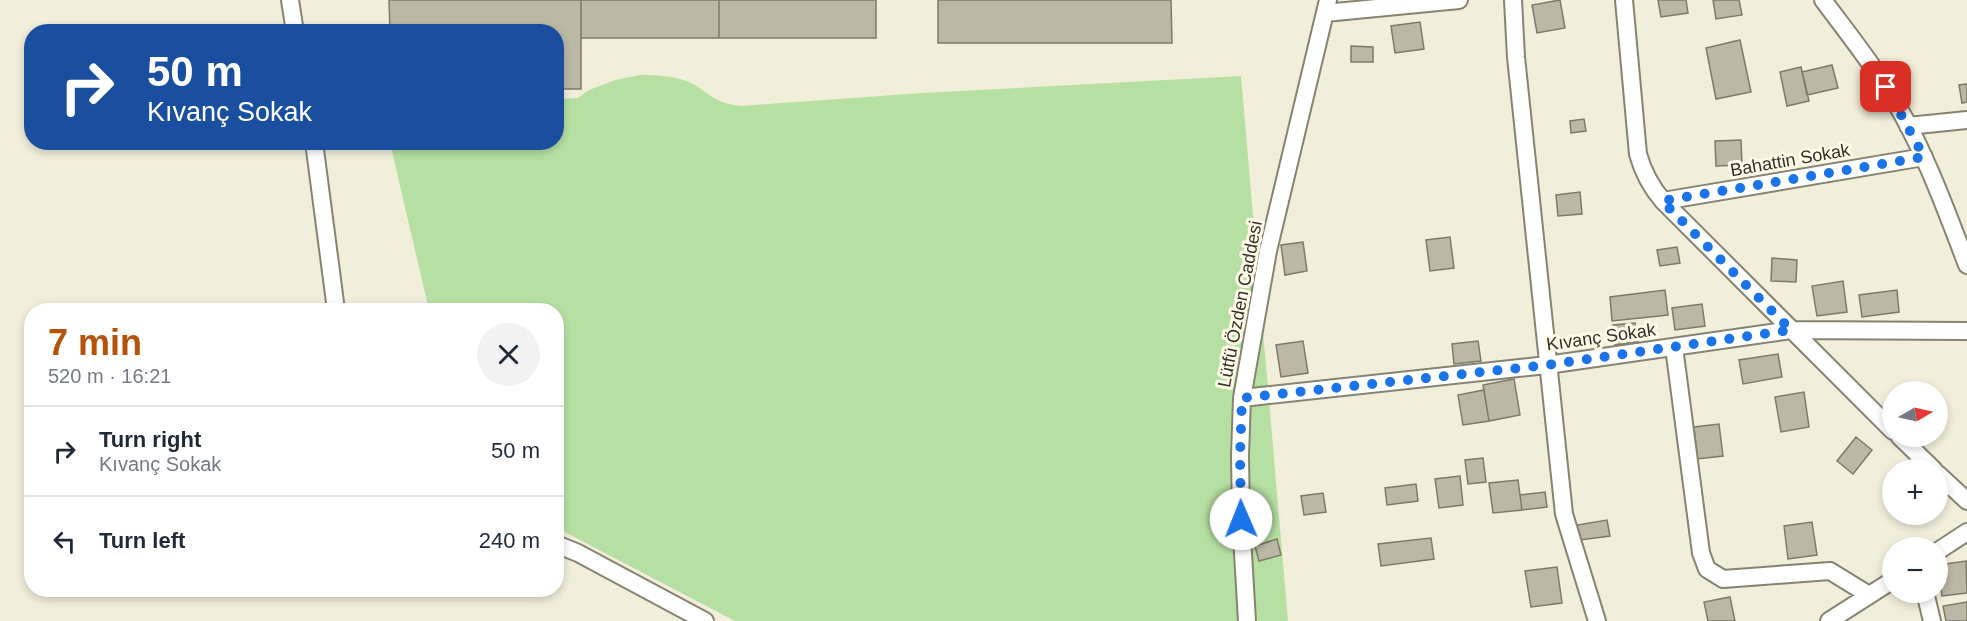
<!DOCTYPE html>
<meta charset="utf-8">
<style>
body{margin:0;font-family:Helvetica,sans-serif;background:#f2f2f3;color:#1f2937;height:100vh;display:flex;flex-direction:column;font-size:22px;white-space:nowrap}
*{box-sizing:border-box;margin:0}
p{font-size:20px;color:#747a83}
.icon{flex:none;width:33px;height:33px;fill:none;stroke:currentColor;stroke-width:2;stroke-linecap:round;stroke-linejoin:round}
.map{position:relative;flex:1;overflow:hidden}
.sheet{position:absolute;left:24px;top:303px;width:540px;height:294px;display:flex;flex-direction:column;background:#fff;border-radius:24px;box-shadow:0 3px 9px #0003}
.sheet>*{flex:none}
.guide{position:absolute;left:24px;top:24px;width:540px;height:126px;border-radius:24px;box-shadow:0 3px 9px #0003;background:#1a4fa0;color:#fff;overflow:hidden}
.needle{width:39px;rotate:81deg}
.buttons{position:absolute;left:1882px;top:381px;display:grid;gap:12px}
.buttons a{display:grid;place-items:center;width:66px;height:66px;border-radius:50%;background:#fff;box-shadow:0 3px 9px #0003;font-size:30px}
.pin{position:absolute;display:grid;place-items:center;width:51px;height:51px;color:#fff;margin:-26px;border-radius:12px;box-shadow:0 3px 9px #0006}
.me{position:absolute;width:66px;margin:-33px;rotate:359deg;stroke-linejoin:round;filter:drop-shadow(0 0 4px #0008)}
.turn{display:flex;align-items:center;gap:21px;height:126px;padding:0 24px;font-size:27px}
.turn .icon{width:78px;height:78px;stroke-width:2.5}
.turn b{display:block;font-size:42px;line-height:51px}
.round{display:grid;place-items:center;flex:none;width:63px;height:63px;border-radius:32px;background:#f2f2f3}
.headline{display:flex;align-items:center;justify-content:space-between;height:102px;padding:0 24px}
h1{font-size:36px;font-weight:800;line-height:45px;color:#b45309}
ul{padding:0;list-style:none}
li{display:flex;align-items:center;gap:18px;height:90px;padding:0 24px;border-top:2px solid #e0e1e3}
li div{flex:1}
li b{display:block;font-size:22px}
li em{font-style:normal}
.map>svg:first-child{display:block}
.green{fill:#b6e0a3}
.building{fill:#bbb8a5;stroke:#7e7a69;stroke-width:1.5}
.lines{fill:none;stroke-linecap:round;stroke-linejoin:round}
.minor-casing{stroke:#878371;stroke-width:20}
.minor{stroke:#fff;stroke-width:16}
.route{stroke:#1a73e8;stroke-width:10;stroke-dasharray:0 18}
.labels{text-anchor:middle;stroke-width:6;stroke-linejoin:round;paint-order:stroke}
.street-label{font-size:18px;fill:#323129;stroke:#fffbe7}
</style>
<div class="map">
<svg width="1967" height="621" viewBox="0 0 1967 621">
<rect width="100%" height="100%" fill="#f1eeda"/>
<!-- green -->
<path class="green" d="M640,75C658,75 680,76 695,85C713,97 719,104 741,106L923,93L1241,76L1288,621H735L557,528L556,310H429L390,143L556,142L557,99L578,98L589,90L615,80Z"/>
<!-- building -->
<path class="building" d="M389,0H581V89H556V32H390Z
M581,0H719V38H581Z
M719,0H876V38H719Z
M938,0H1171L1172,43H938Z
M1560,0L1565,28L1537,33L1532,5Z
M1658,0H1686L1688,13L1661,17Z
M1713,0H1739L1742,15L1716,19Z
M1420,22L1424,49L1395,53L1391,26Z
M1740,40L1751,92L1716,99L1706,48Z
M1351,46L1373,47V62H1351Z
M1832,65L1838,88L1807,95L1802,72Z
M1801,67L1809,101L1787,106L1780,72Z
M1967,84V102L1962,103L1959,85Z
M1584,119L1586,131L1571,133L1570,121Z
M1741,140L1742,165L1716,166L1715,141Z
M1580,192L1582,214L1558,216L1556,195Z
M1450,237L1454,268L1430,271L1426,240Z
M1303,242L1307,271L1285,275L1281,245Z
M1677,247L1680,263L1660,266L1657,250Z
M1772,258L1797,260L1796,282L1771,281Z
M1843,281L1847,312L1817,316L1812,286Z
M1665,290L1668,315L1612,321L1610,297Z
M1897,290L1899,312L1862,317L1859,295Z
M1702,304L1705,326L1675,330L1672,308Z
M1635,323L1638,342L1615,345L1613,325Z
M1303,341L1308,373L1281,377L1276,345Z
M1478,341L1481,361L1454,364L1452,344Z
M1778,354L1782,377L1743,384L1739,360Z
M1514,379L1520,415L1489,421L1483,385Z
M1484,390L1489,421L1463,425L1458,395Z
M1804,392L1809,427L1781,432L1775,397Z
M1719,424L1723,456L1697,459L1694,427Z
M1856,437L1872,450L1853,474L1837,461Z
M1483,458L1486,482L1468,484L1465,460Z
M1460,476L1463,505L1439,508L1435,479Z
M1518,480L1522,510L1493,513L1489,483Z
M1416,484L1418,501L1387,505L1385,488Z
M1545,492L1547,507L1522,510L1520,495Z
M1323,493L1326,512L1304,515L1301,496Z
M1607,520L1610,536L1580,540L1577,525Z
M1812,522L1817,555L1788,559L1784,526Z
M1431,538L1434,559L1381,566L1378,544Z
M1277,539L1281,555L1259,561L1255,546Z
M1966,561L1967,593L1942,596L1938,565Z
M1557,567L1562,603L1531,607L1525,571Z
M1730,597L1735,621H1708L1704,602Z
M1967,602V621H1946L1943,606Z"/>
<g class="lines">
<defs>
<path id="minor" d="M290,0L295,32
M1513,0L1516,57L1564,514L1597,621
M1624,0L1638,154C1643,172 1651,187 1663,201L1893,431
M1823,0C1844,28 1866,56 1885,85C1921,141 1944,204 1967,265
M1325,13L1459,0
M1908,126L1967,120
M314,142L336,310
M1663,201L1924,157
M1674,347L1701,553L1707,569L1723,579L1830,571L1869,595
M1242,398L1547,365L1791,330L1967,331
M1899,436L1934,470
M1938,474L1967,501
M556,544L578,553L705,621
M1938,551L1967,532
M1925,592L1932,621
M1247,621L1241,519L1240,456L1242,398L1268,251L1328,0
M1829,621L1893,580"/>
</defs>
<!-- minor casing -->
<use href="#minor" class="minor-casing"/>
<!-- minor -->
<use href="#minor" class="minor"/>
</g>
<g class="lines">
<!-- route -->
<path class="route" d="M1241,519L1240,456L1242,398L1547,365L1791,330L1662,201L1924,157L1886,87"/>
</g>
<g class="labels">
<!-- street labels -->
<g class="street-label">
<text transform="translate(1790 160) rotate(-10)" y="6">Bahattin Sokak</text>
<text transform="translate(1240 304) rotate(-79)" y="6">Lütfü Özden Caddesi</text>
<text transform="translate(1601 337) rotate(-8)" y="6">Kıvanç Sokak</text>
</g>
</g>
</svg>
<div class="buttons">
<a><svg class="needle" viewBox="-14 -14 28 28"><path d="M0-13l5 13h-10z" fill="#e53935"/><path d="M0 13l5-13h-10z" fill="#747a83"/></svg></a>
<a>+</a>
<a>−</a>
</div>
<div class="pin" style="left:1886px;top:87px;background:#d93025"><svg class="icon" aria-label="arrive" viewBox="0 0 24 24"><path d="M6 21V4h12l-3 4 3 4H6"/></svg></div>
<svg class="me" style="left:1241px;top:519px" viewBox="-20 -20 40 40"><circle r="19" fill="#fff"/><path d="M0-13L10 11 0 6-10 11z" fill="#1a73e8"/></svg>
<div class="guide">
<div class="turn"><svg class="icon" aria-label="right" viewBox="0 0 24 24"><path d="M7 20v-9h11M14 6l5 5-5 5"/></svg><div><b>50 m</b>Kıvanç Sokak</div></div>
</div>
<section class="sheet">
<div class="headline"><div><h1>7 min</h1><p>520 m · 16:21</p></div><a class="round"><svg class="icon" aria-label="close" viewBox="0 0 24 24"><path d="M6 6l12 12M18 6L6 18"/></svg></a></div>
<ul>
<li><svg class="icon" aria-label="right" viewBox="0 0 24 24"><path d="M7 20v-9h11M14 6l5 5-5 5"/></svg><div><b>Turn right</b><p>Kıvanç Sokak</p></div><em>50 m</em></li>
<li><svg class="icon" aria-label="left" viewBox="0 0 24 24"><path d="M17 20v-9H6M10 6l-5 5 5 5"/></svg><div><b>Turn left</b></div><em>240 m</em></li>
</ul>
</section>
</div>
